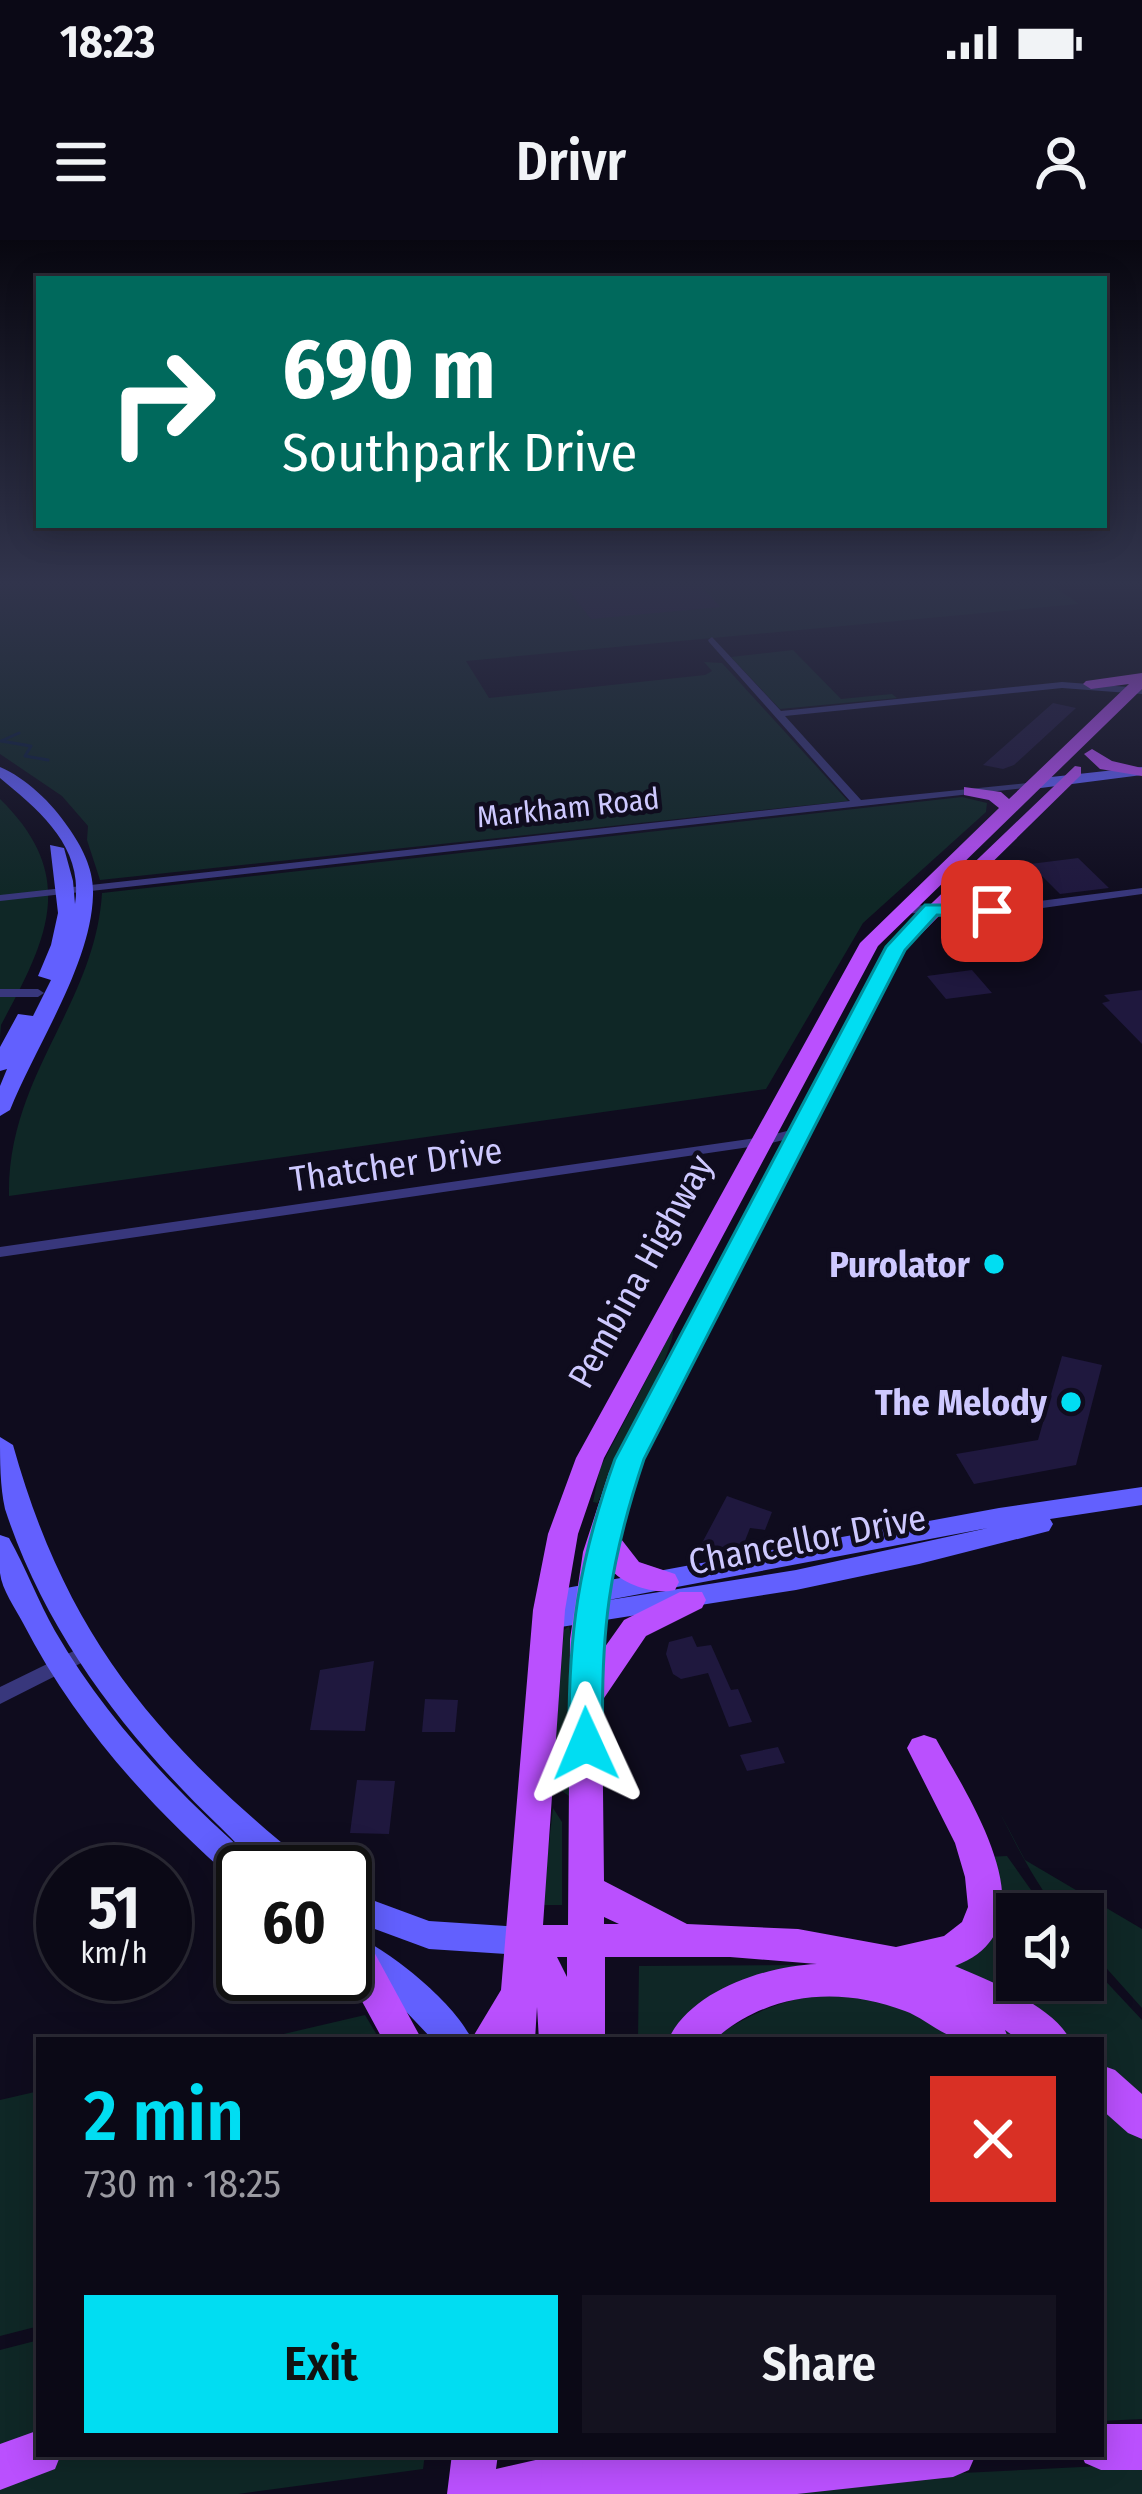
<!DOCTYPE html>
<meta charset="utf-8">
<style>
body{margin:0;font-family:"Fira Sans Condensed",sans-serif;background:#14121f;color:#f1f3f6;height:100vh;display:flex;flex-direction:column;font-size:45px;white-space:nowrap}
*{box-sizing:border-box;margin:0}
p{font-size:39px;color:#9a9aa1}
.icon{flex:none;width:66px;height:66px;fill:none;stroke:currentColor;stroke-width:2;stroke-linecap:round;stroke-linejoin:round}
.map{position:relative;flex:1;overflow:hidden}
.details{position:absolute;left:36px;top:1797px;width:1068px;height:420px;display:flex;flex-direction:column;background:#0b0916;border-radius:0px;box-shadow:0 6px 30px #0003,0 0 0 3px #2b2a35}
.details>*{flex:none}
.guide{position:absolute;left:36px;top:36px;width:1071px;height:252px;border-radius:0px;box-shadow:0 6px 30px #0003,0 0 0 3px #2b2a35;background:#00695c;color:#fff;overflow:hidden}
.controls{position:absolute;left:996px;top:1653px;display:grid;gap:24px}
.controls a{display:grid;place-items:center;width:108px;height:108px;border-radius:0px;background:#0b0916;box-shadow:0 6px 30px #0003,0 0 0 3px #2b2a35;font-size:60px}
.speed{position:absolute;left:36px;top:1605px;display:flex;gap:24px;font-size:60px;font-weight:700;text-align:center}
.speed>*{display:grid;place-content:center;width:156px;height:156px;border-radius:50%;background:#0b0916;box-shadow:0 6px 30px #0003,0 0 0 3px #2b2a35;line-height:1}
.speed small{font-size:30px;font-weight:400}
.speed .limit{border:6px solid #111;border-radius:18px;background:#fff;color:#111}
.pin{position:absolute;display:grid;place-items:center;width:102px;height:102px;color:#fff;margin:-51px;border-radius:24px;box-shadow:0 6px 18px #0006}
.me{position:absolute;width:132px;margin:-66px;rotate:359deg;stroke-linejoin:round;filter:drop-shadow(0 0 9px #0008)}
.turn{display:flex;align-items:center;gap:42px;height:252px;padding:0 48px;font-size:54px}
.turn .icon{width:156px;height:156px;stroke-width:2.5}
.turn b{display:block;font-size:84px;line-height:102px}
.round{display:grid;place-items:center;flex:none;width:126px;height:126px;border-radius:0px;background:#14121f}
.headline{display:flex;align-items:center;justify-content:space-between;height:204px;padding:0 48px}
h1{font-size:72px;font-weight:600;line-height:90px;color:#01ddf2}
.cta{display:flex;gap:24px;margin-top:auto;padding:24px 48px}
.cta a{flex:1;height:138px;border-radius:0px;background:#01ddf2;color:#111;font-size:48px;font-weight:600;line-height:138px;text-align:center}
.cta a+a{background:#14121f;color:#f1f3f6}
.status{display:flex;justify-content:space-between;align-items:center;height:84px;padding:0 60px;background:#0b0916;direction:ltr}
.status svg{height:33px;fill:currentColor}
header{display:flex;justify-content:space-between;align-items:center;height:156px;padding:0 48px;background:#0b0916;font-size:54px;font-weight:600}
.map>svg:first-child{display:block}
.green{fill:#0f2726}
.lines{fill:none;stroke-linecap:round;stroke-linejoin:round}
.stream{stroke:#0b1e3e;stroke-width:3}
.building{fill:#1f183e}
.street{fill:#38377c;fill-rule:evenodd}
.secondary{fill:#6260fe;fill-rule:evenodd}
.primary{fill:#ba50fe;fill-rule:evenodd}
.primary-bridge{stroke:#ba50fe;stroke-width:40}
.route{fill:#01ddf2;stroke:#01909d;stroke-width:3}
.poi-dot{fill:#01ddf2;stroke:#0f0c1e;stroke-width:4.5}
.labels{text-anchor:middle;stroke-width:9;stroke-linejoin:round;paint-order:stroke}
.far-street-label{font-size:30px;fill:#cec9ff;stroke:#0f0c1e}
.street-label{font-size:36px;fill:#cec9ff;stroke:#0f0c1e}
.poi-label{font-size:36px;font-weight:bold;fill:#cec9ff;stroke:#0f0c1e;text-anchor:end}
</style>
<div class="status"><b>18:23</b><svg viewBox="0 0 49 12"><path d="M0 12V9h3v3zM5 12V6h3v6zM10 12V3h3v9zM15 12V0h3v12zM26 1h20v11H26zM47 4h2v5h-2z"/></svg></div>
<header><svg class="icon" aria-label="menu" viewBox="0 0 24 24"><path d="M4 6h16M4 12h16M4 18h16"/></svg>Drivr<svg class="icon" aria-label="person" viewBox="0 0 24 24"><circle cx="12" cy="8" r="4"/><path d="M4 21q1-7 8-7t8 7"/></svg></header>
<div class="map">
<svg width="1142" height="2254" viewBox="0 0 1142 2254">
<rect width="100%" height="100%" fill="#0f0c1e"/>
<!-- green -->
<path class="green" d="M0,345H1052L1079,364L466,421L489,458L705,435L712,431L704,422L722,423L848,561L100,640L87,600L88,586L62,556L0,514Z
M793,410L841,459L892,454L897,458L780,469L731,417Z
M962,557L987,563L986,572L863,683L766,849L9,956C7,835 95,766 102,653Z
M0,559C80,637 46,701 1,785L0,797Z
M673,1089C677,1109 610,1229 598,1263L593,1262L600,1228Z
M569,1386L570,1391L569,1556L552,1544L564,1390Z
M553,1568L562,1582V1665H542Z
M999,1571L1025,1620L1142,1689V1768L1083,1702V1674H1060C1035,1642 1017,1607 999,1571Z
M1007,1616L1048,1674H1017V1740H1083V1717L1142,1780V1868L1101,1829V1800H1067L947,1725L959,1716L986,1617Z
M800,1725C831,1727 863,1725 893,1730C944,1739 993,1771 1035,1800C988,1800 985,1779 946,1758C861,1713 736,1720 674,1800H638L639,1726Z
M827,1754L886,1761L966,1800H711C748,1774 782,1759 827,1754Z
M365,1775L380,1800H258Z
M39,1851V2086L0,2096V1860Z
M1101,1858L1142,1898V2179L1101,2181Z
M39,2100V2193L0,2207V2110Z
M71,2214H425L423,2229L238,2254H0V2241Z
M1142,2224V2254H727L862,2238Z"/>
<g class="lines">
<!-- stream -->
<path class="stream" d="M19,493L1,501L31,506L25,516L48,520"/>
</g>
<!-- building -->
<path class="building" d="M605,345H699L721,367L591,379L568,350Z
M1053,463L1076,468L1014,525L1003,529L983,525Z
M1078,618L1109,648L1060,654L1030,624Z
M972,730L992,753L946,759L927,736Z
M1142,750V804L1102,763L1110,761L1104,755Z
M1062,1116L1102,1125L1076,1225L974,1244L956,1214L1038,1200Z
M727,1256L772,1272L765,1290L750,1288L741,1311L702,1303Z
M692,1396L697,1407L711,1405L731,1450L738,1449L752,1482L729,1487L708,1433L681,1439L673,1434L666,1414L669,1402Z
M374,1421L365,1491L310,1490L320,1430Z
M425,1459L458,1460L455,1492H422Z
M778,1507L785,1523L747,1531L740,1515Z
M357,1540L395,1541L389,1594L350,1593Z"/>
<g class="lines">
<!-- street -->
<path class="street" d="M712,397L781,471L1062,442L1142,448V454L1062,448L785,476L861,560L1037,542L1038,544L1033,547L0,661V655L850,561L709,402L708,400Z
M1142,648V654L992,675L903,673L897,669L903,665L992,667Z
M0,749H38L44,753L38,757H0Z
M799,888L806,892L804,895L763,905L0,1017V1007L763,897Z
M86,1405L93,1407L96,1412L93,1417L0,1464V1447Z"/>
<!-- secondary -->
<path class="secondary" d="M0,527C26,538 52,563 68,587C82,607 94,629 93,655C91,725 36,805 10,870L0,876V846L7,829L0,831V807L18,774L33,776L51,740L38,736L51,705L58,673L50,605L64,608L73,641L75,664C84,607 40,571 0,538Z
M1142,527V535L1033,549L1025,544L1033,539Z
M0,1197L13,1205C66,1395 155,1500 306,1623L311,1632C300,1632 284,1635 274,1632C256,1627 232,1598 218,1585C126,1497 45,1392 5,1269C0,1246 0,1221 0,1197Z
M1142,1247V1265L1050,1279L1053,1284L1049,1291L919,1324L796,1350L548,1389L538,1386L534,1379L545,1370L536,1361L540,1354L550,1351L999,1268ZM988,1288L796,1330L603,1361Z
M0,1295L9,1298C26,1328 38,1361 55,1391C107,1481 179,1555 257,1623L262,1632H243V1644L235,1641C150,1567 75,1484 23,1383C15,1368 2,1350 0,1333C0,1321 0,1308 0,1295Z
M345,1650L429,1681L522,1687L534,1691L538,1701L534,1711L522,1715L429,1709L345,1678Z
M345,1691C384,1705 455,1762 472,1800H433L396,1761L345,1724Z"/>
<!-- primary -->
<path class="primary" d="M1142,433V449L878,706L604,1218L578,1294L565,1370L543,1685H568L570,1399L583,1312L609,1232L886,707L1075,526L1081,527V535L968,646L996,660V668H982L959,656L905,710L637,1232L618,1295L639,1322L675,1334L679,1342L675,1350C657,1355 622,1345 611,1329L602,1411L624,1380L680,1352H702L706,1360L702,1368L646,1396L602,1461L604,1641L687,1684L798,1689L896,1707L944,1696L962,1682L968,1667L965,1637L955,1603L907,1508L912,1499L924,1495L936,1499C968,1557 1057,1688 955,1726C988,1740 1055,1767 1070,1800H1019L1005,1790L1009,1800C994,1800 977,1802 963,1800C944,1797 924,1778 905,1771C839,1746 768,1752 714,1800H668C691,1750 766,1726 817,1724L730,1717H605V1800H539L537,1767L535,1800H471L501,1750L533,1370L548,1294L576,1218L860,703L999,568L989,560L964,555V547L1001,552L1009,559L1129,444L1091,449L1083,444L1086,441ZM604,1677L619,1684H604ZM557,1717H567V1737Z
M1092,509L1112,521L1142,528V536L1100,529L1084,514Z
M354,1695L367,1699L422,1800H383L345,1730V1698Z
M1101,1825L1115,1830L1142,1854V1899L1128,1893L1101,1869Z
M1101,2184H1142V2230H1101L1085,2223L1081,2214H1101Z
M39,2190V2214H61L55,2229L0,2250V2204Z
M452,2214H498L496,2229L562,2214H688L685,2220L743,2214H976L969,2230L953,2237L797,2254H447Z"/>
<!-- primary-bridge -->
<path class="primary-bridge" d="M560,2254L563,2214"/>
</g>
<!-- sky -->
<linearGradient id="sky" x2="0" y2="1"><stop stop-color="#080710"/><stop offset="0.52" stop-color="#31344c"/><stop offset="1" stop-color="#31344c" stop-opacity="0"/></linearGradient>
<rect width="1142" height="660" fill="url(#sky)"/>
<!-- route -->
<path class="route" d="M925,665H992L1002,671L992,677L937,675L905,710L644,1219C609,1323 600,1394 603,1504L598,1513L586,1517L574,1513L569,1504C568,1394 578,1323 615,1219L886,707Z"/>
<!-- markers -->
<g class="poi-dot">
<circle cx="994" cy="1024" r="12"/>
<circle cx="1071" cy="1162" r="12"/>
</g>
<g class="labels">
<!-- far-street labels -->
<g class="far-street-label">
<text transform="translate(568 568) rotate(-6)" y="10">Markham Road</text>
</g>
<!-- street labels -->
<g class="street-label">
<text transform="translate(396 924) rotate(-8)" y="13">Thatcher Drive</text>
<text transform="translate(640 1031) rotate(-61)" y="13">Pembina Highway</text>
<text transform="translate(807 1299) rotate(-11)" y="13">Chancellor Drive</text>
</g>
<!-- poi labels -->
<g class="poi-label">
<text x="970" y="1037">Purolator</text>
<text x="1047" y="1175">The Melody</text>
</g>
</g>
</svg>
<div class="controls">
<a><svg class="icon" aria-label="sound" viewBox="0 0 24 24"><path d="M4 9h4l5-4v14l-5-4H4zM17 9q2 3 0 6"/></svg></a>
</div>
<div class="speed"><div>51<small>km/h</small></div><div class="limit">60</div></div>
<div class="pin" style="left:992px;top:671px;background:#d93025"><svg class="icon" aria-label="arrive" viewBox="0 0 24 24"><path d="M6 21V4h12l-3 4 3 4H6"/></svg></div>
<svg class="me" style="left:586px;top:1504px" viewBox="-20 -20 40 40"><path d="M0-17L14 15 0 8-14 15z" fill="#01ddf2" stroke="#fff" stroke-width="4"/></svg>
<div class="guide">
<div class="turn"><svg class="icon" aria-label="right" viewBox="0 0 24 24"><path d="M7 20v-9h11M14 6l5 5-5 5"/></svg><div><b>690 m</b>Southpark Drive</div></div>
</div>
<section class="details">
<div class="headline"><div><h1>2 min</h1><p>730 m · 18:25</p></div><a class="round" style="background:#d93025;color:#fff"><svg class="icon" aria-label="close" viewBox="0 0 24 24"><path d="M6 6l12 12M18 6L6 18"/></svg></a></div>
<div class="cta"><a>Exit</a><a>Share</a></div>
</section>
</div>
